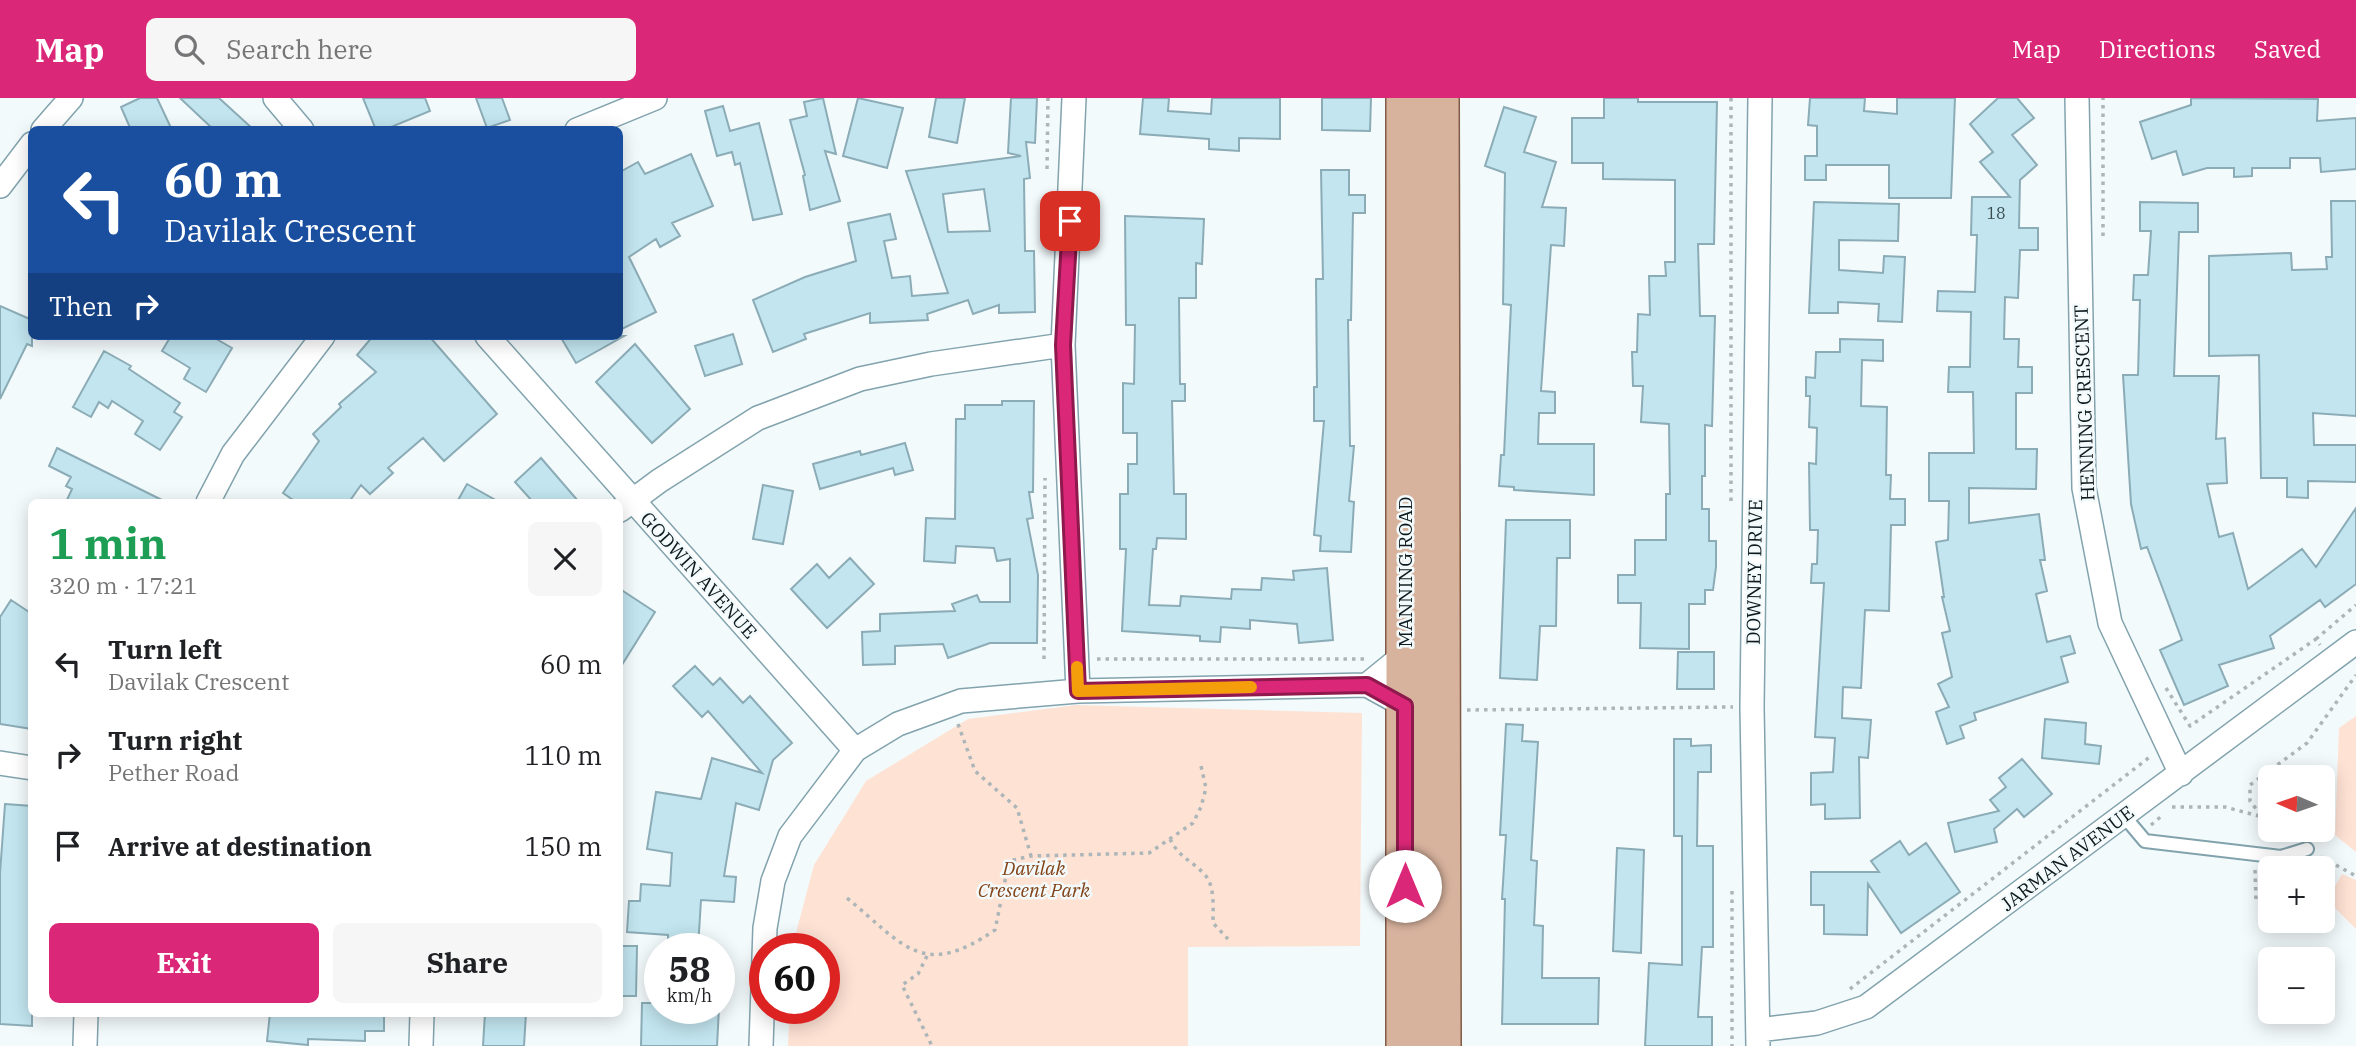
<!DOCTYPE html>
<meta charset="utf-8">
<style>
body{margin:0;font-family:"IBM Plex Serif",serif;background:#f6f6f6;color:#202124;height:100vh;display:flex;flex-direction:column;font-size:26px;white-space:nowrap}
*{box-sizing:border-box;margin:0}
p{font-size:23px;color:#757577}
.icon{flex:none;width:38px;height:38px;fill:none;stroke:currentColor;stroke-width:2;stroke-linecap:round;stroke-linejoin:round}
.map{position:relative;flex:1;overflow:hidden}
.drawer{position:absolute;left:28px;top:401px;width:595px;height:518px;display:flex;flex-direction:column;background:#fff;border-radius:10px;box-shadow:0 4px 18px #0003}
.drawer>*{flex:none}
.banner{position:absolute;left:28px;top:28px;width:595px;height:214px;border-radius:10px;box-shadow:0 4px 18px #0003;background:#1a4fa0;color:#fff;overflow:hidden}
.needle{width:46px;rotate:272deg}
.fabs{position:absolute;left:2258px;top:667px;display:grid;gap:14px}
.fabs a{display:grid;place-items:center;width:77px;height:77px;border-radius:10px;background:#fff;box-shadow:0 4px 18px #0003;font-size:35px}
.speed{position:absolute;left:644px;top:835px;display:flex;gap:14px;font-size:35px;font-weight:700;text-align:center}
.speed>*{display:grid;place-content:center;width:91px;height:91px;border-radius:50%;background:#fff;box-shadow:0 4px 18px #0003;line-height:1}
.speed small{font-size:18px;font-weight:400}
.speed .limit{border:10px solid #d22;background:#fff;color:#111}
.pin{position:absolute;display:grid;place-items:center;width:60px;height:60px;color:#fff;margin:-30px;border-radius:14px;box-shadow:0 4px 10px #0006}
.me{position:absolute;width:77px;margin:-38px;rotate:0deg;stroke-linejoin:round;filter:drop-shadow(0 0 5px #0008)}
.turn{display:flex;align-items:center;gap:24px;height:147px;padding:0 21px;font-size:32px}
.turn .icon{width:91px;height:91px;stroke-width:2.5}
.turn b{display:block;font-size:49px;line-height:60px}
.then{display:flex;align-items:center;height:66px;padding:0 21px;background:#0003;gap:14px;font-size:26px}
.round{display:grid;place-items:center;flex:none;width:74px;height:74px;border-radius:10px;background:#f6f6f6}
.headline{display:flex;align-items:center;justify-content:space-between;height:119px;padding:0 21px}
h1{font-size:42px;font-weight:700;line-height:52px;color:#1e9e55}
.primary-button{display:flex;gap:14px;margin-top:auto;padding:14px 21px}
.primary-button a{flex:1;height:80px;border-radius:10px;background:#db2777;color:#fff;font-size:28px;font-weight:700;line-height:80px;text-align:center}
.primary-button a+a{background:#f6f6f6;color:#202124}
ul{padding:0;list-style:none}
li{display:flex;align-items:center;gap:21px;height:91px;padding:0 21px}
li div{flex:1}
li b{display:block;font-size:26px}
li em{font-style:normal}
header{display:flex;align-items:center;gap:42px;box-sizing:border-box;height:98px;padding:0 35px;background:#db2777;color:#fff}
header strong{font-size:33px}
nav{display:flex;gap:38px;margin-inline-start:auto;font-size:24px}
.search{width:490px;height:63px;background:#f6f6f6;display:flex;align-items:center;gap:18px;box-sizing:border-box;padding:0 24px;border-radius:10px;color:#757577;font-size:26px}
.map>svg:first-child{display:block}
.green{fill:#fee2d4}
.building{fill:#c2e5ef;stroke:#8bacb6;stroke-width:2;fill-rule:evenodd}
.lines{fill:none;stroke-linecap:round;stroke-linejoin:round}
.service-casing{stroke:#82a3ad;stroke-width:16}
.minor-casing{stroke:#82a3ad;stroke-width:26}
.primary-casing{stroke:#7f5b46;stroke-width:40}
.path{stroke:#acb5b7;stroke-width:3.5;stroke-dasharray:3.5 5;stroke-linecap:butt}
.service{stroke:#fff;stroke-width:12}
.minor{stroke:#fff;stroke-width:23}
.primary{stroke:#d7b29d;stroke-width:37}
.route-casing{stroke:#8e194d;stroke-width:18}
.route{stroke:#db2777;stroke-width:12}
.slow{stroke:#f59e0b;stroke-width:12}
.labels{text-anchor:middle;stroke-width:5;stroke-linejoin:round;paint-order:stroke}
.number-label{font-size:16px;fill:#3a4c52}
.street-label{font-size:19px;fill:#0d191d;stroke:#f3fafc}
.park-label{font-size:19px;font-style:italic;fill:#834216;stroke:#f3fafc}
</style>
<header>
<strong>Map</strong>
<div class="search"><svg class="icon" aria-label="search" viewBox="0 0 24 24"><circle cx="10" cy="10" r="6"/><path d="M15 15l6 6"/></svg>Search here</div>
<nav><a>Map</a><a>Directions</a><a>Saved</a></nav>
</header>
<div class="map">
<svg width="2356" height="948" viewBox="0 0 2356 948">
<rect width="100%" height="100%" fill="#f3fafc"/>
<!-- green -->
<path class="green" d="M1076,607L1362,615L1360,848L1188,849V948H788L790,910H824V850H792L814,767L866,683L968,621Z
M2356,618V754L2335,737L2339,630Z
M2342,776L2356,782V831L2327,802Z"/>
<!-- building -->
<path class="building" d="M140,0H157L172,32H131L121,9Z
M180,0H219L254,32H214Z
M363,0H425L430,13L384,32H376Z
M476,0H502L510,22L487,30Z
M823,0L836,56L825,53L840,103L810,112L803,78L805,77L790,22L807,18L804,4Z
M858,0L903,10L887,70L843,58Z
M936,0H965L957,45L929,39Z
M1011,0H1037L1035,45L1026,44L1030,80L1024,81L1025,153H1034L1035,214L999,215V207L973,216L968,202L927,216L928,222L870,225V215L804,236L806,241L773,254L753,202L805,179L856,163L848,125L890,116L896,141L884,143L892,180L910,178L912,198L948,195L906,73L1021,58L1008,55ZM984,91L990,133L948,134L943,96Z
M1143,0H1169L1168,13L1211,16L1212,0H1280V41L1239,40V53L1209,51V41L1140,36Z
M1322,0H1371L1370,33L1322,32Z
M1604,0H1638V4H1717L1714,146H1698L1700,218H1715L1712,328L1705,327V378H1702V411H1709V443H1716V469L1713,492H1705V506H1689V551L1640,550L1641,505H1618V477H1635V442H1666V396H1670L1669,326L1641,324L1643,288H1633L1632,254H1637L1638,216L1650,217L1649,178H1666L1665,164H1675V82L1603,81V65H1572V20H1604Z
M1810,0H1865L1864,13L1897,16V0H1955L1951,100H1889V67H1826V82H1805V58H1817V28L1808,27Z
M1998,0H2017L2034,20L2012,37L2037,67L2020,82L2019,130H2038V152H2020L2018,200L2005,199L2004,241H2019L2018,269H2032V295H2016V351H2037L2036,391L1969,390V425L2039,416L2045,462H2040L2047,493L2036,496L2047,544L2070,538L2075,555L2061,559L2068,584L1974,615L1976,622L1960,628L1964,640L1947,646L1936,614L1949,609L1938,586L1952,579L1942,535L1950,533L1942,499H1944L1936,444L1948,442L1949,403H1929V355H1974L1973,294H1948L1949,269H1970L1971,214L1937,213L1938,193L1975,194L1977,137H1971L1972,99H2010L1980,64L1993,54L1970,26Z
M2191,0L2318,1L2317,23L2356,20V71L2321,74L2320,60H2290V70H2252V78L2234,79V70H2207L2183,77L2176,53L2152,61L2140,24L2191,7Z
M723,8L730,33L759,25L782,116L753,122L740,65L735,67L732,54L717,58L705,13Z
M1504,9L1536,19L1524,54L1556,64L1542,109L1566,110L1564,148L1551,147L1541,293L1555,294V315H1539L1538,346H1594V397L1514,392V389L1499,388L1501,357H1504L1511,207L1503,206L1505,75L1485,68Z
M691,56L713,108L672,125L680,138L660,149L656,141L629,159L656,214L620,232V74L638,64L645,76Z
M1321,72H1349V97H1365V115H1353L1351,222H1348L1350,348H1354L1349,403L1354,404L1351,454L1320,453L1321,438L1314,437L1324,323H1314V289H1317L1316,181H1323Z
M2331,103H2356V318L2313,315L2314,347H2356V384L2308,383V400L2287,399V380H2261L2259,257L2209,258V158L2291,155L2292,172L2327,171L2326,159H2332Z
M1814,104L1899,106L1898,143L1839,142V172L1883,175L1884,158L1905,159L1902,224L1878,223L1879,206L1838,204V215H1809Z
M2140,104L2198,105V134H2179L2174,278H2219L2216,341L2225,340L2227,385L2207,386L2219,439L2233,435L2248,491L2302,451L2316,469L2356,410V486L2325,509L2320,502L2270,538L2274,550L2219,567L2228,588L2184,607L2160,552L2182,542L2147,449L2141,451L2131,406L2123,277H2138L2140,202H2133L2134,177H2148L2151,133H2140Z
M1125,118L1204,121L1202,166L1196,165V200H1179L1180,286H1185V303H1172L1174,396H1186V441L1157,440L1156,451H1153L1149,507L1180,508L1181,498L1231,501L1232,491L1261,492L1262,480L1294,482L1293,473L1327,470L1333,542L1299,545L1297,526L1250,522V531L1221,529L1220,544L1200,543V538L1122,533L1126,451H1120V396H1128V366H1137V335H1123V285L1134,286L1135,227H1126Z
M0,208L32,222V248L27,246L0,301Z
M733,236L742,266L705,278L695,248Z
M171,238H211L232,250L206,294L184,281L190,270L162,253Z
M373,238H429L497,316L444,363L423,340L388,370L393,375L370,396L361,387L349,404H296L283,395L319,343L313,336L341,309L339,306L376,274L357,257Z
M560,238H624L576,265Z
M1840,241L1883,242V263L1862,262L1861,308L1887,309L1886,377H1891L1890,401H1905V427H1891L1889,513L1865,512L1861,590L1843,589L1842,620L1871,622L1868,660L1859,659L1860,720L1825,721V706L1811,707V675L1833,674L1835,640L1815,639L1824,485H1811L1812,466H1817L1818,432H1810L1809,365L1816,366L1817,330L1809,329L1810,298H1806V279L1815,280L1816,254H1840Z
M635,246L690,311L652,345L596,284Z
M104,253L131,268L129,271L180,305L174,314L182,319L160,352L135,336L143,323L112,303L108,310L99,304L91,319L73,309Z
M1002,303H1034L1033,394H1029L1033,420L1027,421L1038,477L1037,545H990L948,560L943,546L895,548V566L863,567L862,534L880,533V516L955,513L952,506L977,497L980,504H1010V461L997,463L994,450L956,448L955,465L924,463L926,420L955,421L956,321H965V307H1002Z
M905,345L913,372L895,377L893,370L820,391L813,366L860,353L861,357Z
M57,350L166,404H66L72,391L66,388L71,379L49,368Z
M541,360L579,404H533L515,384Z
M467,386L499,404H457Z
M763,387L793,393L783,446L753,441Z
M1506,422H1570V460H1557L1556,528H1540L1537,582L1500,580Z
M850,460L874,486L827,530L791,491L817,466L829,480Z
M620,491L655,514L620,570Z
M11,502L32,516V631L0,626V519Z
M1678,554H1714V591H1677Z
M695,568L713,587L720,580L743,605L750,598L792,645L773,662L759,712L736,705L724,778L736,779L734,804L701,802L698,850H668V837L627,834L629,803H640L641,786L670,788L672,755L647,751L656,694L701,701L712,660L762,675L708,613L702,619L673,588Z
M2045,621L2086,625L2085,646L2101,648L2099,666L2042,660Z
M1506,626L1523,627L1522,643L1538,644L1531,762L1537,763L1534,827L1543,828L1542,880H1599L1598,926H1502L1505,801H1502L1506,737H1500Z
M1674,641H1691V648L1711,647V674H1698L1697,748H1713V849H1702L1698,919H1712V948H1645L1649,865L1682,867V738H1674Z
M2022,661L2052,696L2024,719L2017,711L1994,731L1997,744L1955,754L1948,725L1999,713L1990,702L2006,689L1999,680Z
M5,706L32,708V928L0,926V775Z
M1900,743L1909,757L1926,745L1960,794L1901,835L1868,786L1867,837L1824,836V807H1811V774H1879L1871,763Z
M1617,750L1644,752L1641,855L1613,853Z
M620,848H637L636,898H620Z
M642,905H660V910H719L717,948H641Z
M270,915H384V933H365V943L308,941V947L267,943Z
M485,915H526L524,948H483Z"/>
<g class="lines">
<defs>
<path id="service" d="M2124,718L2145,743L2281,759L2307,751"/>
<path id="minor" d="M275,0L302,32
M1074,0L1063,247L1078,593
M2077,0L2084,390L2110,525L2181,676
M43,32L71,0
M577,32L655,0
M0,88L32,46
M487,238L855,652
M208,404L233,356L323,238
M620,412L659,383L758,320L860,281L931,266L1063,247
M1367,587L1405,556
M0,665L32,670
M1758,932L1817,925L1866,909L2356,544
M85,948L86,915
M421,948L422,915
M761,948L765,830L773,783L790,738L855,652L898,626L961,603L1078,593L1367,587L1405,608
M1758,948L1752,609L1760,0"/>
<path id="primary" d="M1405,0V948
M1440,0L1442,948"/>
</defs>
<!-- service casing -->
<use href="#service" class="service-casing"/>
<!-- minor casing -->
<use href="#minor" class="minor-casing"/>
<!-- primary casing -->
<use href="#primary" class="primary-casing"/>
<!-- path -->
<path class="path" d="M1731,0V403
M1047,71L1048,0
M2103,138V0
M2316,541L2356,507
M1044,561L1045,380
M1097,561H1366
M2166,590L2190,628L2316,541L2320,547
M1467,612L1733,609
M958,626L975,673L1017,710L1031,758
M2172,709H2225L2270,721
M2261,717L2250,703V687L2307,645L2356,577
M2151,727L2164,716
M1170,741C1180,761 1192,762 1205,777C1215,788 1213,810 1213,825L1228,841
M2321,759L2356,778
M2255,772L2256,802L2270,814
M2322,785L2333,766
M1732,793V948
M847,800C904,847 922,882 995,832L1009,763L1031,758L1149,755L1193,725L1201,709L1206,690L1201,668
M927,858L918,876L902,887L932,948
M1850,891L2151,658"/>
<!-- service -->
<use href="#service" class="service"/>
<!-- minor -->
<use href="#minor" class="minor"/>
<!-- primary -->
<use href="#primary" class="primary"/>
</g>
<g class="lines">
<defs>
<path id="route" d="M1070,123L1063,247L1078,593L1367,587L1405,608V788"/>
</defs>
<!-- route casing -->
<use href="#route" class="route-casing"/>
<!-- route -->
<use href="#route" class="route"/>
<!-- slow -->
<path class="slow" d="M1077,569L1078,593L1251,589"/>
</g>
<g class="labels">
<!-- number labels -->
<g class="number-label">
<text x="1996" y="121">18</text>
</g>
<!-- street labels -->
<g class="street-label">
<text transform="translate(2084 305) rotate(-92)" y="7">HENNING CRESCENT</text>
<text transform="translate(1405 474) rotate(-90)" y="7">MANNING ROAD</text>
<text transform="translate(1754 474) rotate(-89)" y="7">DOWNEY DRIVE</text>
<text transform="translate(699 477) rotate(48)" y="7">GODWIN AVENUE</text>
<text transform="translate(2067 760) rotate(-37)" y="7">JARMAN AVENUE</text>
</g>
<!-- park labels -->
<g class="park-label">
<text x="1034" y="777">Davilak<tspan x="1034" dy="22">Crescent Park</tspan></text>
</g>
</g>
</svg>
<div class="fabs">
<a><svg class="needle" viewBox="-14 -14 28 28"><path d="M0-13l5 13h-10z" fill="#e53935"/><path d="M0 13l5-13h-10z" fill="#757577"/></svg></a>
<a>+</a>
<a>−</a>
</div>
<div class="speed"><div>58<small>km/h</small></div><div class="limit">60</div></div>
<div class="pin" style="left:1070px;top:123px;background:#d93025"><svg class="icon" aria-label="arrive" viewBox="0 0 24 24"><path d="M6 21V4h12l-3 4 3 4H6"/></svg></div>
<svg class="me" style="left:1405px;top:788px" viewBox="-20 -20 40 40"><circle r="19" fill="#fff"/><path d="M0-13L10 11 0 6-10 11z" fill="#db2777"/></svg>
<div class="banner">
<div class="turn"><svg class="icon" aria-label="left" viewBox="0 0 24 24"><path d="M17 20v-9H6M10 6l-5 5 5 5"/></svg><div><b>60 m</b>Davilak Crescent</div></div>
<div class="then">Then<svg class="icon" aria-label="right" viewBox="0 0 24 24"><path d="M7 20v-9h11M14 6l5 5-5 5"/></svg></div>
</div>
<section class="drawer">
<div class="headline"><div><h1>1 min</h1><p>320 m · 17:21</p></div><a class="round"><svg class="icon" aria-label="close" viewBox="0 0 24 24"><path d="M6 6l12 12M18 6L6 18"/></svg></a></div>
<ul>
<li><svg class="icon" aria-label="left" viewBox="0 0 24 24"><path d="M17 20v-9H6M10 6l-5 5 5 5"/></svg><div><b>Turn left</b><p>Davilak Crescent</p></div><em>60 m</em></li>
<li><svg class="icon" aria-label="right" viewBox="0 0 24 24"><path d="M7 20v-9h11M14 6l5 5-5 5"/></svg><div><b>Turn right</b><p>Pether Road</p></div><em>110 m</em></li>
<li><svg class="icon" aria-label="arrive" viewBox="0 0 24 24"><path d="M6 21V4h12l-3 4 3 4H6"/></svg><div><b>Arrive at destination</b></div><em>150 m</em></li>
</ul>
<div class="primary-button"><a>Exit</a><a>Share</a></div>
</section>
</div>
